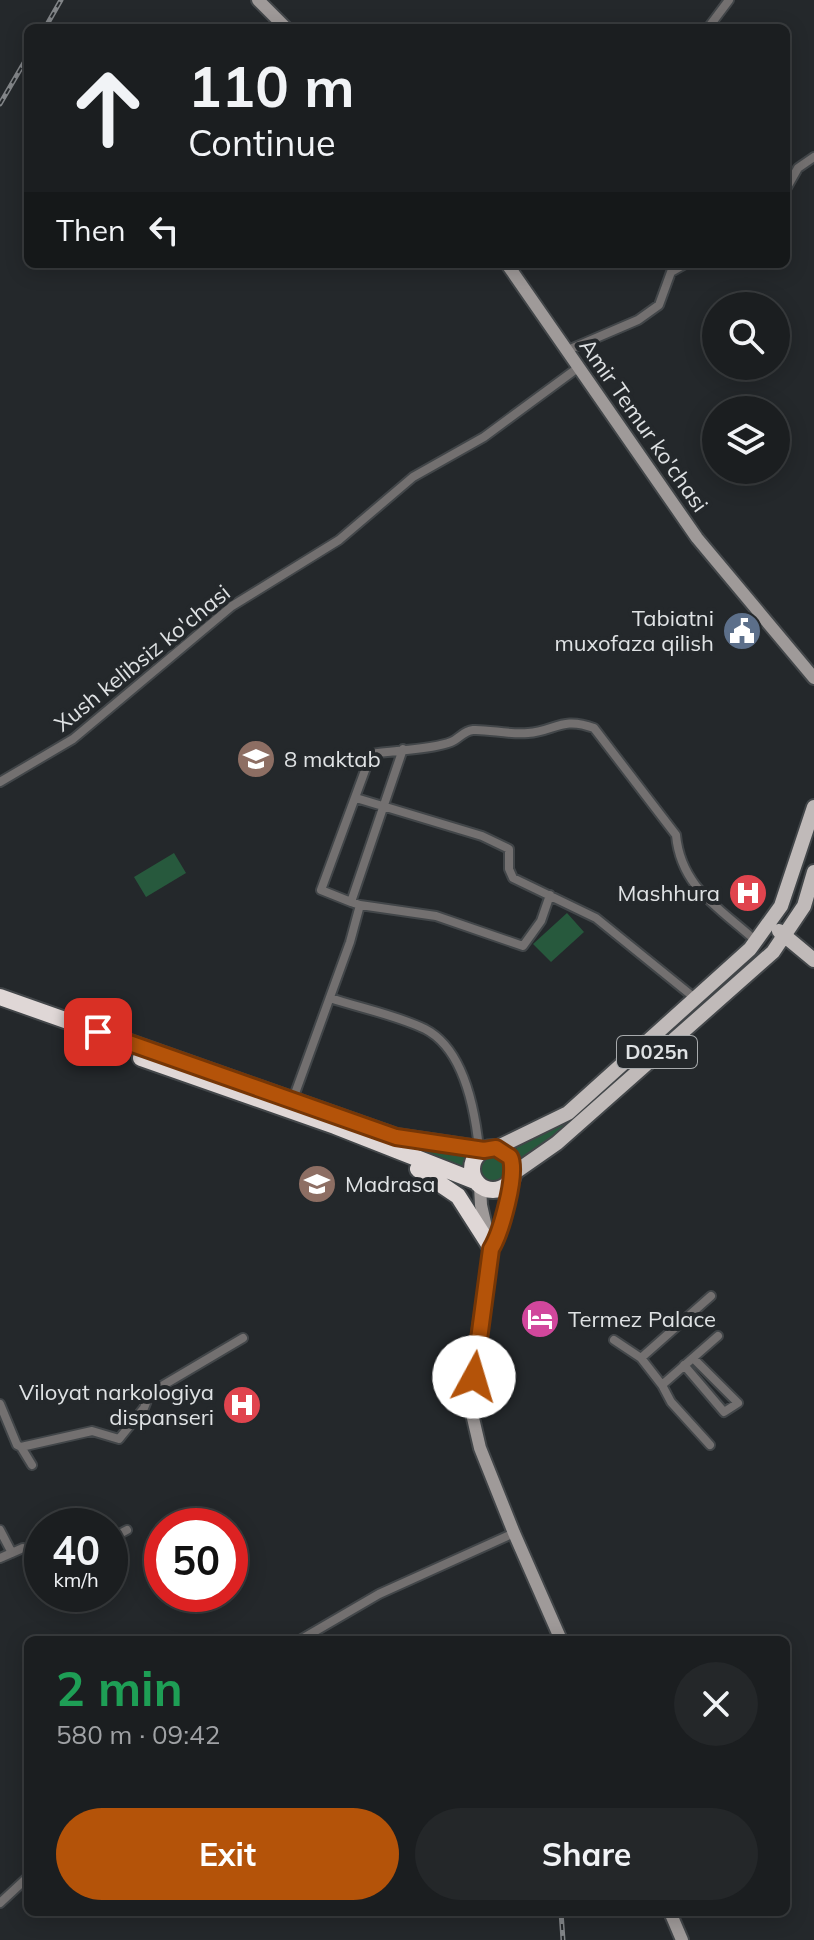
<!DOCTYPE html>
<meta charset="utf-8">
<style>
body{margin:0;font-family:Mulish,sans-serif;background:#242729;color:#f1f3f6;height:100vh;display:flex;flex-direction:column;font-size:30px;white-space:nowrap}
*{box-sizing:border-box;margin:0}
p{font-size:26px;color:#a0a2a5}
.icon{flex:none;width:44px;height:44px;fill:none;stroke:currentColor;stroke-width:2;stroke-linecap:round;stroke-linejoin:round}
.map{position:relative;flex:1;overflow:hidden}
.drawer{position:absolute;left:24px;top:1636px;width:766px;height:280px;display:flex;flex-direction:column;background:#1b1e20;border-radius:12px;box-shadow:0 4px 20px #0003,0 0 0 2px #393c3e}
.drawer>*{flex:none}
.guide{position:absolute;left:24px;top:24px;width:766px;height:244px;border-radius:12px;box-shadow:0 4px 20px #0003,0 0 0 2px #393c3e;background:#1b1e20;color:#f1f3f6;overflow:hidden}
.fabs{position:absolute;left:702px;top:292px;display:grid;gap:16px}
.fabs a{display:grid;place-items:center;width:88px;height:88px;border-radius:50%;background:#1b1e20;box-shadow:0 4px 20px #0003,0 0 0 2px #393c3e;font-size:40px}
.speed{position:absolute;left:24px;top:1508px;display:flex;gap:16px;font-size:40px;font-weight:700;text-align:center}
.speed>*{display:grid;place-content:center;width:104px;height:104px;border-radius:50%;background:#1b1e20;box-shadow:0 4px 20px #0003,0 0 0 2px #393c3e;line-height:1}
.speed small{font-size:20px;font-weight:400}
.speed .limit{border:12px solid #d22;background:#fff;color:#111}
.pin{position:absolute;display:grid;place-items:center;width:68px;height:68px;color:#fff;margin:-34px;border-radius:16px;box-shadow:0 4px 12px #0006}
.me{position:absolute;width:88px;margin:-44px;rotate:6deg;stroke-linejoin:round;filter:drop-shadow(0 0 6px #0008)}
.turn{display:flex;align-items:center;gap:28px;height:168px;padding:0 32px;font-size:36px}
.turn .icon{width:104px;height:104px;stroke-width:2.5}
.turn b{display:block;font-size:56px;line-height:68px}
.then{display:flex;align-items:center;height:76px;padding:0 32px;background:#0003;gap:16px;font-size:30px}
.round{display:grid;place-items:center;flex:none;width:84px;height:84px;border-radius:42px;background:#242729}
.headline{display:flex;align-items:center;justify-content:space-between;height:136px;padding:0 32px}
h1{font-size:48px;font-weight:700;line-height:60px;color:#1e9e55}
.action{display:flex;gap:16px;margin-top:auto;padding:16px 32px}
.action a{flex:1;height:92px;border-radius:48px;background:#b45309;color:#fff;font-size:32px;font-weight:700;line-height:92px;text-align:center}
.action a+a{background:#242729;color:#f1f3f6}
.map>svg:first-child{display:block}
.green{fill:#27593d}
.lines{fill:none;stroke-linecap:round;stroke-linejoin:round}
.street-casing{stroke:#424649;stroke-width:12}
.secondary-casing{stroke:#424649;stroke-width:16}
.primary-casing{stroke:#424649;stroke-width:18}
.highway-casing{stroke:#424649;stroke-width:20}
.street{stroke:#737070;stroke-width:8}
.secondary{stroke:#9f9a99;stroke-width:12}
.primary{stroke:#c0bab9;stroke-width:14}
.highway{stroke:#dfd7d6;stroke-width:16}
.rail-casing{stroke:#828588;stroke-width:5}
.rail{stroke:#24282b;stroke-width:2;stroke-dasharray:6;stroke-linecap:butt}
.route-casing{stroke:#753606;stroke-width:20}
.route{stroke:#b45309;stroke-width:14}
.labels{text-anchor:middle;stroke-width:8;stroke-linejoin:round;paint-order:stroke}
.shield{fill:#24282b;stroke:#a7aaac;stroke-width:2}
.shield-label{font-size:20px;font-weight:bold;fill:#dfe2e4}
.street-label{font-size:22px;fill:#dfe2e4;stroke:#24282b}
.poi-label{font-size:22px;fill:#dfe2e4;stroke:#24282b;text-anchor:end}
</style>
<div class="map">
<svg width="814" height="1940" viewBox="0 0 814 1940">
<rect width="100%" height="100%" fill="#24282b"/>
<!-- green -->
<path class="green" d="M174,853L186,873L146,897L134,877Z
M567,913L584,932L551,962L533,944Z
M575,1118L523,1161L515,1146Z
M410,1148L468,1154L465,1172Z
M481 1170a13 13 0 1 1 26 0a13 13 0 1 1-26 0Z"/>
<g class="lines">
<defs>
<path id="street" d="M708,28L729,0
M786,189L798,168L814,157
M568,350L638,320L659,305L671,272L685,264
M0,782L73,739L232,606L339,540L413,477L484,437L579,367
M356,798L482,836L509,849V869L513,878L596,918L696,999
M351,902L321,890L371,754C393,750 431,750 451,742C459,739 463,731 473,730C488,729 510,735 528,733C555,731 562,716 594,728L676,835C681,888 720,908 756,941
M360,905L436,916L523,946L541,921L550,895
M330,998C360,1008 396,1015 425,1029C464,1049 475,1110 479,1149
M293,1099L350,942L360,905L351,902L403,749
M614,1340L641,1358L662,1385L718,1336
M641,1358L711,1296
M684,1365L724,1412L738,1403L693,1358
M662,1385L671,1402L710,1445
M0,1404L17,1445L21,1447L92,1431L119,1439L144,1408L150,1393L243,1338
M21,1447L32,1465
M0,1530L12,1553
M110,1539L127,1530
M0,1558L23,1548L42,1557
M300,1640L379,1594L514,1533
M0,1903L28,1877"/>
<path id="secondary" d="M258,0L286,28
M507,264L697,538L814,678
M480,1186L481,1205L491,1249L476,1346L473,1418L480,1448L514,1533L561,1640
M491,1249L498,1238L510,1183
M670,1912L682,1940"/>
<path id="primary" d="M779,931L814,960
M496,1148L568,1113L750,949L781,906L814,807
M514,1173L557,1143L773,952L804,906L814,872"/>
<path id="highway" d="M0,997L396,1137L484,1150
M141,1058L335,1126L475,1181
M472 1169a21 21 0 1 1 42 0a21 21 0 1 1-42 0Z
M418,1169L458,1196L490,1246"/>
</defs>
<!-- street casing -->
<use href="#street" class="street-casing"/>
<!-- secondary casing -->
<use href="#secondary" class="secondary-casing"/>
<!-- primary casing -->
<use href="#primary" class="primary-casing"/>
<!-- highway casing -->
<use href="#highway" class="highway-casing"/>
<!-- street -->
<use href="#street" class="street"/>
<!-- secondary -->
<use href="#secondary" class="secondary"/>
<!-- primary -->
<use href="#primary" class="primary"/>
<!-- highway -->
<use href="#highway" class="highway"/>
<defs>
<path id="rail" d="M45,28L61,0
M0,104L28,56
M561,1912L563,1940"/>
</defs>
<!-- rail casing -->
<use href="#rail" class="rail-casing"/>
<!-- rail -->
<use href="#rail" class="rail"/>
</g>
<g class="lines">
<defs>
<path id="route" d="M98,1032L396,1137L484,1150L496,1148L510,1157C518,1172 501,1233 491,1249L474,1377"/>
</defs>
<!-- route casing -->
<use href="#route" class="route-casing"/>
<!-- route -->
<use href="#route" class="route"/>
</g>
<!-- icons -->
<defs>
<symbol id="civic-disc" viewBox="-11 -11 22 22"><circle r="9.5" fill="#5c6f8a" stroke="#24282b"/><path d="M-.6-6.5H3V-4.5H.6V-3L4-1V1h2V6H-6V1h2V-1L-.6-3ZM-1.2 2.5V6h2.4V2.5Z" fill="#fff"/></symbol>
<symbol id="school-disc" viewBox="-11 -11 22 22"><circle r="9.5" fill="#8d6e63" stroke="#24282b"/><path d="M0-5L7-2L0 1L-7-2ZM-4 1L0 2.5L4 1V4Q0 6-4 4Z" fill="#fff"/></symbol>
<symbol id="hospital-disc" viewBox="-11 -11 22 22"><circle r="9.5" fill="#e0444e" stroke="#24282b"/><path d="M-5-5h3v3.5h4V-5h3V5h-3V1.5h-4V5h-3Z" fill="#fff"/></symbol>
<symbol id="university-disc" viewBox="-11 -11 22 22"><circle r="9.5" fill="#8d6e63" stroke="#24282b"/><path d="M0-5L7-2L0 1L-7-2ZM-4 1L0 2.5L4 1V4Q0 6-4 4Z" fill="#fff"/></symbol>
<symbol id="hotel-disc" viewBox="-11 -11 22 22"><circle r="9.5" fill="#d1479c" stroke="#24282b"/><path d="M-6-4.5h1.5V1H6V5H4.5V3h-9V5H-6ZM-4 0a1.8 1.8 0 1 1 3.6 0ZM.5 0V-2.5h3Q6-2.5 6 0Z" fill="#fff"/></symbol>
</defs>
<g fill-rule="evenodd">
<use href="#civic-disc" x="720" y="609" width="44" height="44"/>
<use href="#school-disc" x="234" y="737" width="44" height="44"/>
<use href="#hospital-disc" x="726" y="871" width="44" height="44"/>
<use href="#university-disc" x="295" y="1162" width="44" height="44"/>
<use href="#hotel-disc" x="518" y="1297" width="44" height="44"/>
<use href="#hospital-disc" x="220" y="1383" width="44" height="44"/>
</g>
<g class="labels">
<!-- shield labels -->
<rect class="shield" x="617" y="1036" width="80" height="32" rx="6"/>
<g class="shield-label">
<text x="657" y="1059">D025n</text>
</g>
<!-- street labels -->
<g class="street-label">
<text transform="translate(644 425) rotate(55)" y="8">Amir Temur ko'chasi</text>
<text transform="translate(142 658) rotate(-39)" y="8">Xush kelibsiz ko'chasi</text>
</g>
<!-- poi labels -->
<g class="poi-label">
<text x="714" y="626">Tabiatni<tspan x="714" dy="25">muxofaza qilish</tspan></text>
<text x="284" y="767" text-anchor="start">8 maktab</text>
<text x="720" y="901">Mashhura</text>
<text x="345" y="1192" text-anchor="start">Madrasa</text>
<text x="568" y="1327" text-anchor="start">Termez Palace</text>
<text x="214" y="1400">Viloyat narkologiya<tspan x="214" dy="25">dispanseri</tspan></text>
</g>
</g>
</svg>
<div class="fabs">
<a><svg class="icon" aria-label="search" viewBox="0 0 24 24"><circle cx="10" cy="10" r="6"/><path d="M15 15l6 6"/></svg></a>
<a><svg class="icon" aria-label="layers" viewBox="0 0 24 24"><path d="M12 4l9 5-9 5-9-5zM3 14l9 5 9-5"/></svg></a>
</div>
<div class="speed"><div>40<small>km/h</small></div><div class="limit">50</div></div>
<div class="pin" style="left:98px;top:1032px;background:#d93025"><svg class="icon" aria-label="arrive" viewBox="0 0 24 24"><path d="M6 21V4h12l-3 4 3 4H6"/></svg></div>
<svg class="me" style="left:474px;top:1377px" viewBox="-20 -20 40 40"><circle r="19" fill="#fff"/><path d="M0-13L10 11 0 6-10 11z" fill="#b45309"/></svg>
<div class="guide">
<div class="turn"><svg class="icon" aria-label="ahead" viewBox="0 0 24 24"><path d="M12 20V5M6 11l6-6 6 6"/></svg><div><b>110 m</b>Continue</div></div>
<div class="then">Then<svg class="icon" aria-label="left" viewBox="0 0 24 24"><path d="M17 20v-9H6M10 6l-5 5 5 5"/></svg></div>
</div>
<section class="drawer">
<div class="headline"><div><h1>2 min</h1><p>580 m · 09:42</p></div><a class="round"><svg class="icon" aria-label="close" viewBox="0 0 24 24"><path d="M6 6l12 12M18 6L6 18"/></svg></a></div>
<div class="action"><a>Exit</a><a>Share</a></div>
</section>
</div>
